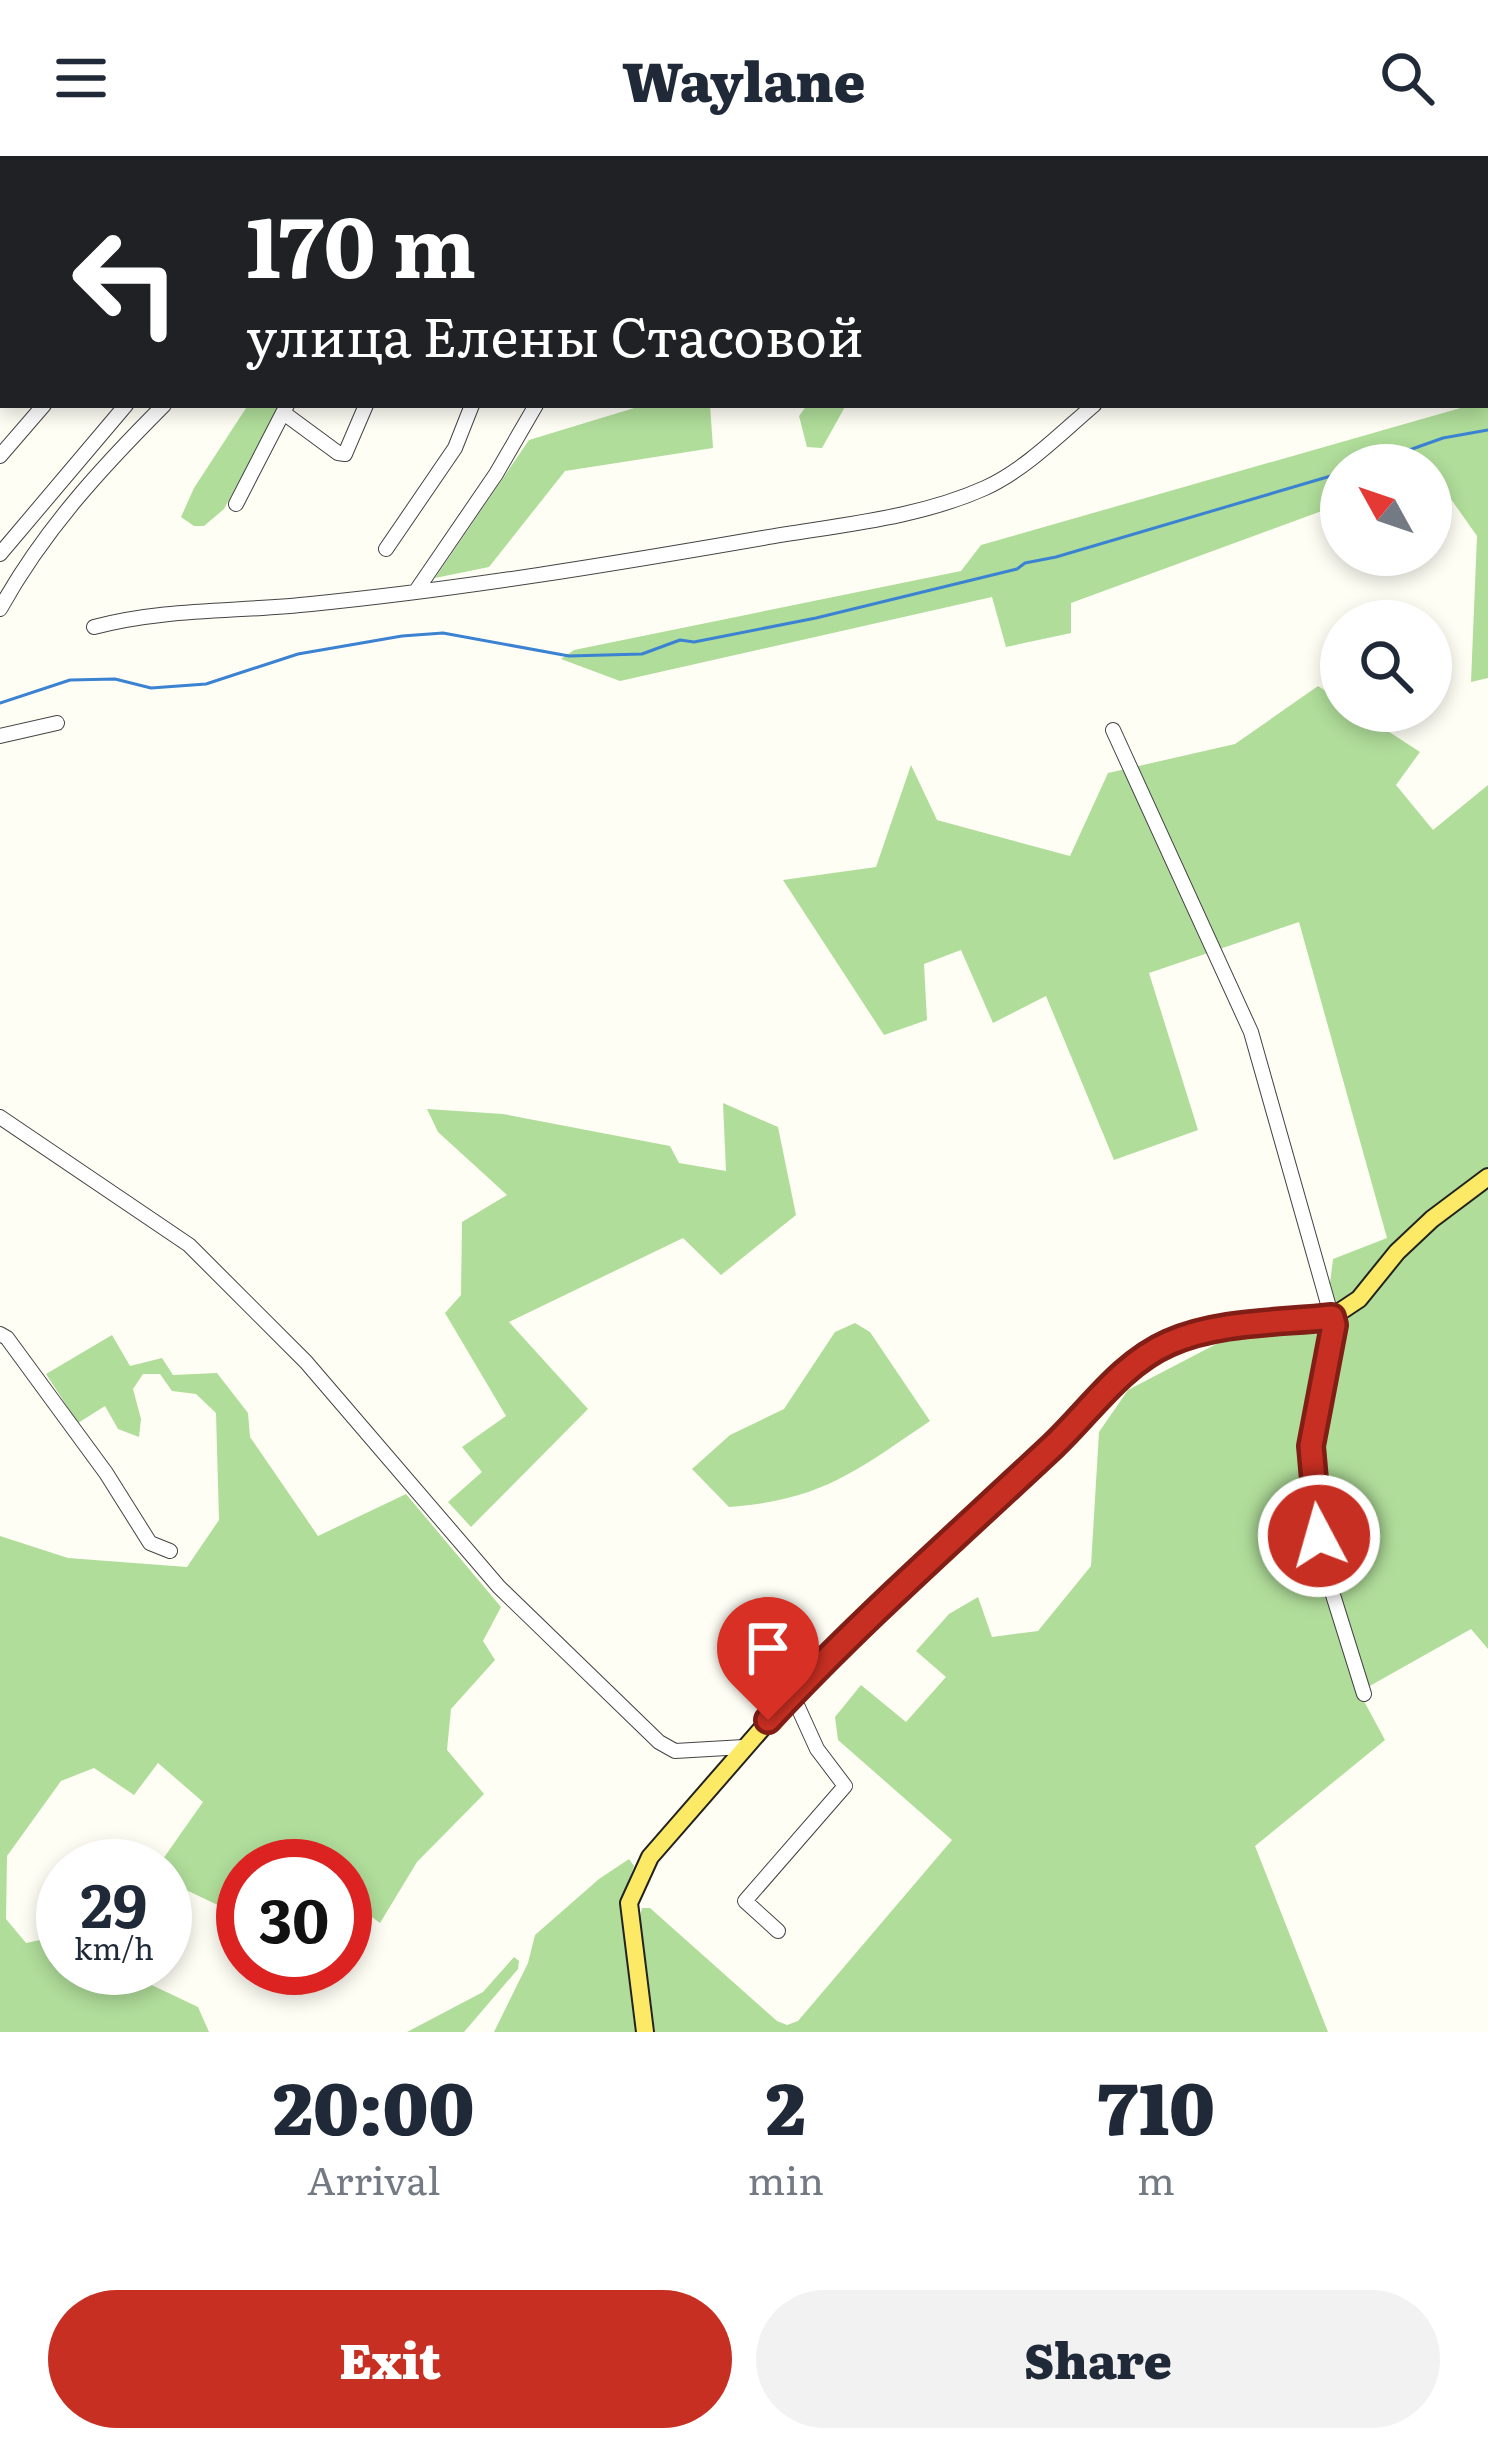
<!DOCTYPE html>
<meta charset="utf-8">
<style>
body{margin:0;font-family:Literata,serif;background:#f2f2f3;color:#1f2937;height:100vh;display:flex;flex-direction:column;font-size:45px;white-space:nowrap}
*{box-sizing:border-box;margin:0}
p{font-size:39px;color:#747a83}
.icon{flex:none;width:66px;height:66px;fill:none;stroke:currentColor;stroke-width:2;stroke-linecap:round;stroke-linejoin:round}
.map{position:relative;height:1876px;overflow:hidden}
.drawer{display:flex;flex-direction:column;background:#fff;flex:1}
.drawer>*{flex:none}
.hud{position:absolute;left:0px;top:0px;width:1488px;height:252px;box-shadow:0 6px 18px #0003;background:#202124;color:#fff;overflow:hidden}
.needle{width:78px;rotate:310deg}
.fabs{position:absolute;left:1320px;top:288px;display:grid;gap:24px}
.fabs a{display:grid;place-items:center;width:132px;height:132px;border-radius:50%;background:#fff;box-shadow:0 6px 18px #0003;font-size:60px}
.speed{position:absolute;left:36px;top:1683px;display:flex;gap:24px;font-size:60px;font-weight:700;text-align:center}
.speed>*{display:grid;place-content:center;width:156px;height:156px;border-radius:50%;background:#fff;box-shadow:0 6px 18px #0003;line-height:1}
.speed small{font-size:30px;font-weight:400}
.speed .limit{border:18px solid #d22;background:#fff;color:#111}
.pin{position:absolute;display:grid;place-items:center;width:102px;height:102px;color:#fff;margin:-123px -51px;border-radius:50% 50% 50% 0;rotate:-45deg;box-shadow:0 0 12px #0007}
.pin .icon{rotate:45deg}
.me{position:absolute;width:132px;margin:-66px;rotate:354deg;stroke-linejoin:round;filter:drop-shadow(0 0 9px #0008)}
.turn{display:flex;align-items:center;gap:42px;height:252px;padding:0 48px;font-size:54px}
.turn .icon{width:156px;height:156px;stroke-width:2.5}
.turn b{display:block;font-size:84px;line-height:102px}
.eta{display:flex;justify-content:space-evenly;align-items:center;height:204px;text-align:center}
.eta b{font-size:72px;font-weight:800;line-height:84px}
.action{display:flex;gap:24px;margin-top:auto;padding:24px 48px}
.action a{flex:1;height:138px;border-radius:72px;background:#c72f22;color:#fff;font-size:48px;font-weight:800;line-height:138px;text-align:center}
.action a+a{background:#f2f2f3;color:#1f2937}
header{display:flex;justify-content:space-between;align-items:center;height:156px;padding:0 48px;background:#fff;font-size:54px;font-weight:800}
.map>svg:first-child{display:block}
.forest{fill:#b0dd9a}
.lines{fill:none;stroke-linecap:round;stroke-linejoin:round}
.stream{stroke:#3b83d2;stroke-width:3}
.minor-casing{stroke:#444;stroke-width:16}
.major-casing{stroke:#222;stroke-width:20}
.minor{stroke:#fff;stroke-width:14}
.major{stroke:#fcea67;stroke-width:16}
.route-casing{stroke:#811f16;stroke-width:30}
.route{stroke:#c72f22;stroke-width:21}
</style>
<header><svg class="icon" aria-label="menu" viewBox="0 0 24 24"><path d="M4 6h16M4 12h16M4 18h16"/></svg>Waylane<svg class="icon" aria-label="search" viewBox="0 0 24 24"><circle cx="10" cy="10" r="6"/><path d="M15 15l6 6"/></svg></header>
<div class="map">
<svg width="1488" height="1876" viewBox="0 0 1488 1876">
<rect width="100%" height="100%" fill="#fffef5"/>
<!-- forest -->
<path class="forest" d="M1488,244V522L1471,526L1477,380L1431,315V309H1341V348L1071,447V477L1006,491L992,441L620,525L561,503L574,494L961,415L981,389L1471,249H1485Z
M248,249H280L224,353L204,370H194L181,361L194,332Z
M644,249H710L713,292L565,315L489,411L435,422L529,284Z
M807,249H846L822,292L807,291L799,260Z
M1318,530L1341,545V555H1357L1420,596L1396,629L1433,674L1488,629V1493L1471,1473L1359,1536L1385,1584L1255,1690L1328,1876H655L640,1760L642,1752H650L777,1865L787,1869L798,1865L952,1684L838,1584L835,1561L861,1529L906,1566L946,1521L916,1495L949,1458L978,1441L992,1481L1038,1475L1091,1410L1099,1276L1128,1234L1224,1184L1324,1176L1333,1103L1387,1082L1299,766L1149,817L1198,974L1114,1004L1046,840L993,867L961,794L924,808L927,864L884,879L783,724L876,711L911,609L937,664L1070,700L1108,617L1235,588Z
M723,947L778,971L796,1059L721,1119L683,1082L509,1166L588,1253L471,1371L448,1346L482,1316L462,1291L506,1260L445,1157L461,1139L462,1066L507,1039L438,976L427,953L503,958L670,990L679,1007L726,1015Z
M855,1167L870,1176L930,1265C856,1315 822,1344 729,1351L692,1313L730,1279L784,1253L835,1176Z
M112,1179L130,1210L162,1202L173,1219L217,1217L248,1257L250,1281L318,1380L406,1338L501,1451L483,1485L495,1504L451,1553L447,1594L484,1638L417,1706L380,1767L345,1741V1710H301L288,1701L281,1710H243V1761L165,1724V1710H158L203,1646L158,1607L134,1639L94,1612L61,1625L7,1700L6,1763L26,1787L63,1779V1812L120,1814L198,1851L209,1876H0V1380L68,1402L187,1411L219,1364L216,1257L196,1238L172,1235L160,1218H143L133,1233L141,1263L139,1281L118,1273L105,1250L78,1267L46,1218Z
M629,1703L634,1710L620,1748L635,1876H494L528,1807L535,1779L599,1723Z
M514,1801L519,1805L518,1813L464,1876H407L483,1836Z"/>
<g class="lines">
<!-- stream -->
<path class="stream" d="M1367,309L1443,282L1488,274
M0,547L70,524L115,523L151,532L206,528L298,498L402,480L443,477L569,500L642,498L680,484L694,486L816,462L1017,413L1025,407L1056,401L1341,317"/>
<defs>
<path id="minor" d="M190,0L193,3
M1143,0L1150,3
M170,3L173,0
M351,3L354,0
M499,3L501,0
M753,3L755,0
M1289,3V0
M0,193L3,189
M285,258L338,297L345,298L366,249
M0,300L44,249
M236,348L287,249
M386,393L455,292L472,249
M0,398L126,249
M416,435L496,318L536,249
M0,453C43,375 101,312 164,249
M94,471C165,452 237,456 311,448C462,433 613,408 763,382C837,369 916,363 985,332C1026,313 1060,278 1094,249
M1113,574L1251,876L1334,1169L1311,1290L1314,1335L1323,1407L1364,1538
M0,580L57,567
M0,961L189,1089L306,1206L499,1431L659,1586L675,1595L744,1591
M0,1178L7,1182L106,1317L150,1387L170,1395
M778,1775L745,1745L845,1630L817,1593L792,1538"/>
<path id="major" d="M645,1876L629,1747L650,1701L792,1538L1137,1206L1154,1194L1192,1178L1332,1161L1359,1143L1397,1096L1432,1063L1488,1021"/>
</defs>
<!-- minor casing -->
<use href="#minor" class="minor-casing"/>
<!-- major casing -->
<use href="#major" class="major-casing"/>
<!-- minor -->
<use href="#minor" class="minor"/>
<!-- major -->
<use href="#major" class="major"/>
</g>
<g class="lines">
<defs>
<path id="route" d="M768,1564C857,1468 957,1380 1053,1290C1090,1255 1121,1208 1169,1187C1218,1165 1279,1167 1332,1161L1334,1169L1311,1290L1319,1380"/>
</defs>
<!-- route casing -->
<use href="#route" class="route-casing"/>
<!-- route -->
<use href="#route" class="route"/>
</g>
</svg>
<div class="fabs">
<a><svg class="needle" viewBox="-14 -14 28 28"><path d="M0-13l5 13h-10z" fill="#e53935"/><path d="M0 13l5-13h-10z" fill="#747a83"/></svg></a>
<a><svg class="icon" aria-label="search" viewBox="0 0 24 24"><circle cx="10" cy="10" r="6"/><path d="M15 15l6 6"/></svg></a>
</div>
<div class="speed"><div>29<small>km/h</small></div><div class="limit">30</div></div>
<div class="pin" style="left:768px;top:1564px;background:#d93025"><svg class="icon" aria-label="arrive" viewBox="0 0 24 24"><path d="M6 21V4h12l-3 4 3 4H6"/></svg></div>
<svg class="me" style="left:1319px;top:1380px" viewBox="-20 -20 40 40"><circle r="17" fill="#c72f22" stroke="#fff" stroke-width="3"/><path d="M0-11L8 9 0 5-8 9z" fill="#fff"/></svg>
<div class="hud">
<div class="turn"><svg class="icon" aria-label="left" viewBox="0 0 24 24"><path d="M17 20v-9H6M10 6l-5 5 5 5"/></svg><div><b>170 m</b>улица Елены Стасовой</div></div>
</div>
</div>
<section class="drawer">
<div class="eta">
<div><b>20:00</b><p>Arrival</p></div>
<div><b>2</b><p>min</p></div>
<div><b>710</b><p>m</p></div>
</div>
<div class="action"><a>Exit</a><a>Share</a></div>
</section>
